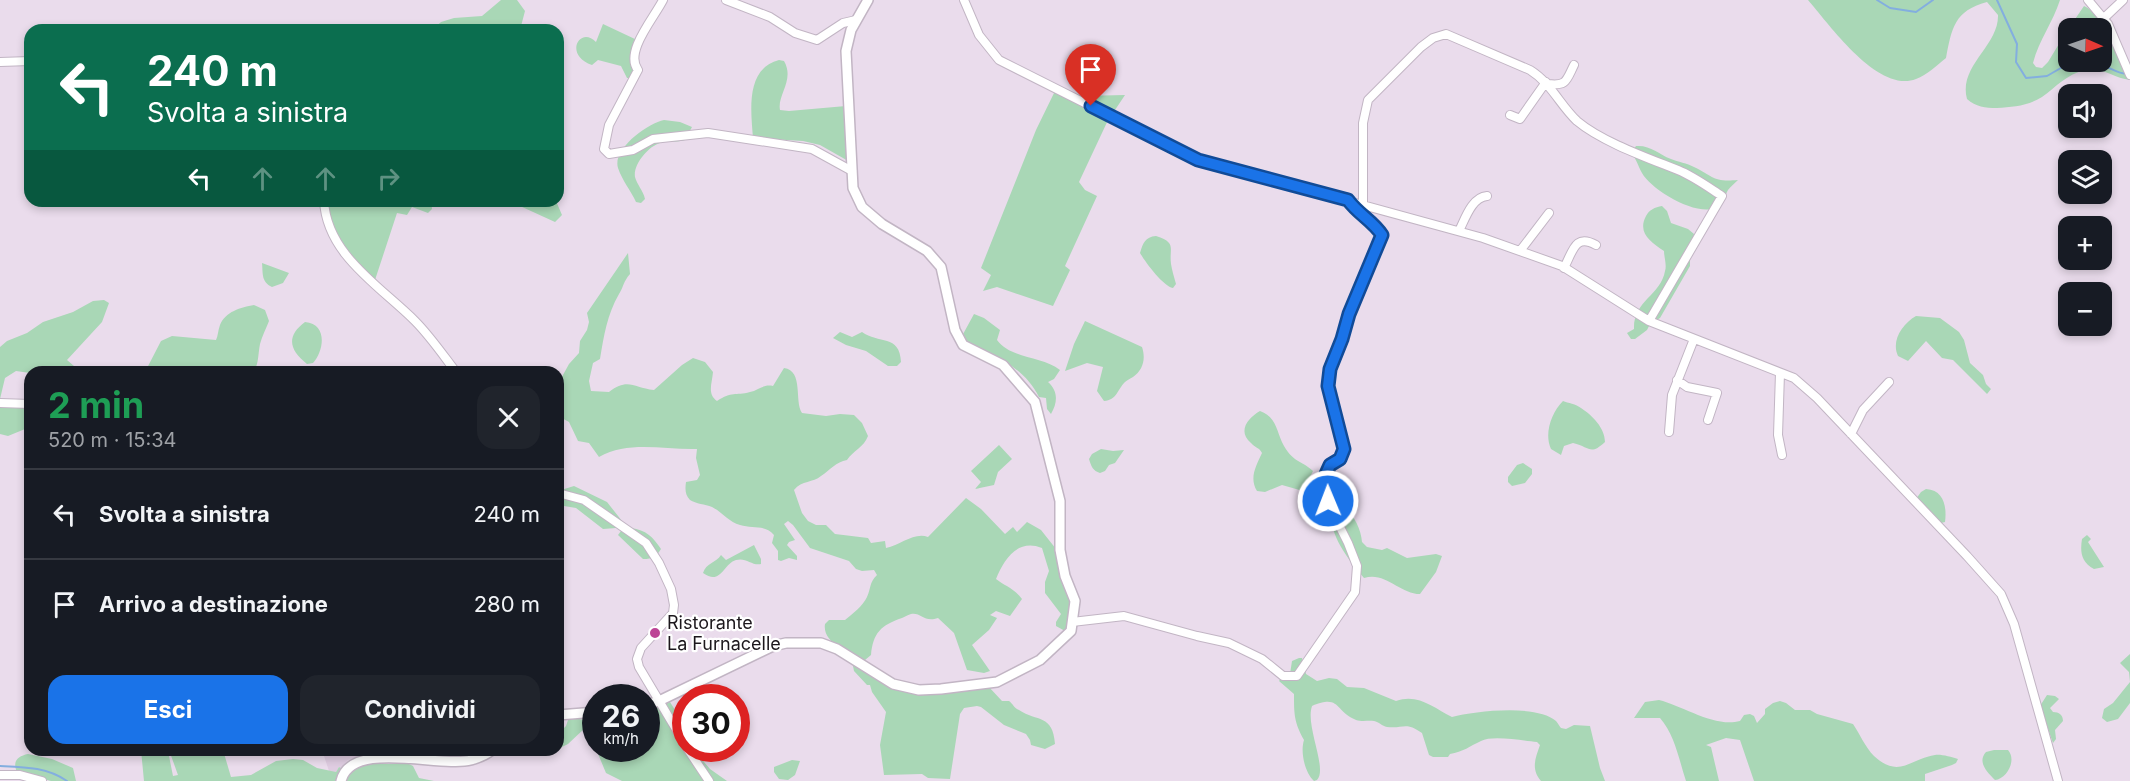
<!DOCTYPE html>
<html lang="it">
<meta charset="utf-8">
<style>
body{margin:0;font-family:Inter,sans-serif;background:#20242c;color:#f1f3f6;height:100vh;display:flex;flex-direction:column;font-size:22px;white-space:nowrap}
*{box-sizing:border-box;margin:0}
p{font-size:20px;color:#9ea1a6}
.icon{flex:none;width:33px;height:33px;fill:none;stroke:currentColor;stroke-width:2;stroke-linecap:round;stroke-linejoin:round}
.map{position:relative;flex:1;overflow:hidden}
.panel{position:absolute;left:24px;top:366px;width:540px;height:390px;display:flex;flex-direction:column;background:#171b24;border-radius:18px;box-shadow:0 3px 9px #0003}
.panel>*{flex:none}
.banner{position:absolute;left:24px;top:24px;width:540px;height:183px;border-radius:18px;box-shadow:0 3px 9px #0003;background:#0b6e4f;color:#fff;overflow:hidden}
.needle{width:39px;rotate:92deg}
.tools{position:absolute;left:2058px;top:18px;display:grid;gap:12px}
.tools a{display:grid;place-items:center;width:54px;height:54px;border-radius:12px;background:#171b24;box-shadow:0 3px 9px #0003;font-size:30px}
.speed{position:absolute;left:582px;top:684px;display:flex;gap:12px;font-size:30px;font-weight:700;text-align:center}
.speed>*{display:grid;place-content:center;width:78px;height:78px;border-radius:50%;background:#171b24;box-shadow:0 3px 9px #0003;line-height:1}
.speed small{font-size:15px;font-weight:400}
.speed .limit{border:9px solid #d22;background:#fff;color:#111}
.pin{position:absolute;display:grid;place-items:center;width:51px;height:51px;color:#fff;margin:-62px -26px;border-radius:50% 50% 50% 0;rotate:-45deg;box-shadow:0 0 6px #0007}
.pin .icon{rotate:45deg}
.me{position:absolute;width:66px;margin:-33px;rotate:359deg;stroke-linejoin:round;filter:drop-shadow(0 0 4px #0008)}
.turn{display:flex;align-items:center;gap:21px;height:126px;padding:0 24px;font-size:27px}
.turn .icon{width:78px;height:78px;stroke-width:2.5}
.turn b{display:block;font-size:42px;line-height:51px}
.lanes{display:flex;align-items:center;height:57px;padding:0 24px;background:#0003;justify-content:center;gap:30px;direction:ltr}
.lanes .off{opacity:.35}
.round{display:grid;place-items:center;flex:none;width:63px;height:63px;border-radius:18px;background:#20242c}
.summary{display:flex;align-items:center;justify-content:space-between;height:102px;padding:0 24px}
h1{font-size:36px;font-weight:700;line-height:45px;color:#1e9e55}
.cta{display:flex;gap:12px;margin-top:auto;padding:12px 24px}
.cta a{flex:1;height:69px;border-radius:18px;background:#1a73e8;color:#fff;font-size:24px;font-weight:700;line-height:69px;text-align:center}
.cta a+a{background:#20242c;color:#f1f3f6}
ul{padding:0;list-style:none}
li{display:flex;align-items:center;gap:18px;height:90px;padding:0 24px;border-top:2px solid #363941}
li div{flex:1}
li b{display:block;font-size:22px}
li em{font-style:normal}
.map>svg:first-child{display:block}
.built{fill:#dfcce1}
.green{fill:#a9d7b6}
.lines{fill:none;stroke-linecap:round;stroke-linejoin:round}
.stream{stroke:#83aedf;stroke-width:2}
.minor-casing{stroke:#c2b5c4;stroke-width:10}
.tertiary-casing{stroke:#c2b5c4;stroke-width:12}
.minor{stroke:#fff;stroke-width:8}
.tertiary{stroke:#fff;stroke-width:9}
.route-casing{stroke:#114b97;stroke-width:15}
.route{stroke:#1a73e8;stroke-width:10}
.poi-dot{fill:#bd4496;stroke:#fff;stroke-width:2}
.labels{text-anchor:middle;stroke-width:4.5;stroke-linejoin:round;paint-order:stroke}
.poi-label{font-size:18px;fill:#1c171c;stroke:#fff;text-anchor:start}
</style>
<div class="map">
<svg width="2130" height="781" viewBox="0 0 2130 781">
<rect width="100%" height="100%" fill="#eadcec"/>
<!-- built -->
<path class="built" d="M322,750H358L360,756L348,760L341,768L339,767L336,772H332L329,771Z"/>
<!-- green -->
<path class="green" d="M501,0H517L525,11L520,30H432L441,22L454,18L482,16Z
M1808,0H2060C2053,22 2039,40 2033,63L2036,67L2042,68L2048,62L2068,29V62H2102V28H2069L2084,6C2102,13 2126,61 2130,80C2114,78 2101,66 2085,70C2067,74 2056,87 2042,97C2028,106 2013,107 1997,108C1985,108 1976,107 1967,99C1958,66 1999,46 1998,15L1987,2C1954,11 1952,28 1946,58C1937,65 1927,75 1916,79C1878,94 1829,24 1808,0Z
M603,24L637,40L635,69L629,78H627L621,66L598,60L592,65C563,55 580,25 596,42Z
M779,60L784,61C795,80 777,95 780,110L789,111L846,106L850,162L820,145L803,141L753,138C751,111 745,69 779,60Z
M1055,91L1109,118L1079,182L1085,190L1097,196L1065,266L1070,270L1053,306L997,287L983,291L991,275L981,268L1036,130Z
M1125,95L1113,113L1081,96Z
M664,120L680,122L692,127L685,140C677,143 668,140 660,143C649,146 633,164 635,177C637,185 643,190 645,199L641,203L636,202C631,191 622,180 618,168C612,149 648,123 664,120Z
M1636,146C1651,145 1658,154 1671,159C1678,162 1687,163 1694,167C1715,177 1712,182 1738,180C1735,183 1731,186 1728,190C1725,195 1724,202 1719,206C1701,220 1651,190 1642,173C1638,166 1637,160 1631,153Z
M325,201H431L432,209L428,213L412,207L407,215L397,213L375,280L358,264L335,236Z
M509,201H556L562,215L555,222Z
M1662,206L1667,211L1671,223L1688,229L1694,234L1690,256V266L1660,318L1650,324L1647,330L1635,339H1631L1627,333L1634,329C1633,301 1661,295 1665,271C1667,265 1664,257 1664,251C1651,242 1637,233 1646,216C1649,210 1655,207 1662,206Z
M1156,236C1177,243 1169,247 1171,264C1172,270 1174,277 1176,284L1173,288C1163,286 1146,263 1140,253C1143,243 1145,237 1156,236Z
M628,253L630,274C623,282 624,286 619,294C607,315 604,335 600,359L593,363L589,381L591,391L609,392C628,377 634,388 654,390L682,365L693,358L705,362L713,372C712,384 707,394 717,401C732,391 735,396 750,392C759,390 763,384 773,386L784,368C804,371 794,401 802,413L826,416L840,414L854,415L862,423L868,436C864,447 853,451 847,460C836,462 830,470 821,476C813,483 802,480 794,490L802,513L808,521L816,525H826L835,534L868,538L871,543L885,541L886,548C901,545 914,532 928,537L966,498L981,509L1005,534L1013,527L1017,532L1027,522L1041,530L1056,549L1071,600L1067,629L1065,631L1056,626V622L1061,614L1045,593V582L1049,571L1042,548C1018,538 1004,559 996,579C1005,586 1015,589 1022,599L1010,616L996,611L990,615L997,618L989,630L972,645L990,671L984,673L967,670L954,633L938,618C924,623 921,612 911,614C907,615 905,617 902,618C881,625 873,633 871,655L865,660C849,652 822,643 825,624L829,620H845C852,614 863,606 867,597C871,588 869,583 877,575L874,570L862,571L856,569L849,561L810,548L793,525L788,521L784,524L795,540L789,542L787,545L797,556V560L789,558L781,561L778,560V551L772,543L774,535C765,524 752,529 740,525C729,522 722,512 712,507C705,504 696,504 690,500C685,495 685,489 686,482L697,480L700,475L696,458L697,449C664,450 629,440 599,457L589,443L578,441L569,422L558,416V384L569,364L579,353L580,341L587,330L589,322L587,313Z
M262,263L289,273L283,283L272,287C261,282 263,273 262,263Z
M104,300L109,303L102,322L67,360L81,372L30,373L16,371L5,378L0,399V347L7,341L27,333L43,322L73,312L93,301Z
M254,305L265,310L269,321C266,329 262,336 260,344C258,354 259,362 254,372H145L161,341L172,336L216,340C218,336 218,330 220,325C225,312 241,307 254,305Z
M974,314L984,318L1000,330L997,340C1011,359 1042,356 1060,370L1054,379L1048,382C1058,391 1058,402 1051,414L1047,409L1046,398L1039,397C1024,367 995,356 966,342L962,336Z
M1916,316L1940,318L1959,332L1964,340L1970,363L1983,375L1986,384L1991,389L1987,394L1953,360L1942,358L1926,341L1908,361L1898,356C1891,341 1902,324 1916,316Z
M1085,321L1142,347C1146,359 1143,370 1133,377C1130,379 1127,380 1125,382C1117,390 1117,400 1104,401L1097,391L1103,367L1087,363L1065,371L1074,344Z
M305,322C328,324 324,351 313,363L307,364C289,350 286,336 305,322Z
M840,332L852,337L862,332C878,344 900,334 901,362L897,366H888L866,351L846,345L833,338Z
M1563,401C1568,403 1576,404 1581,408C1592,415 1605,428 1605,442C1590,456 1590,447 1573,443L1564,446L1561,455L1551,449C1544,434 1551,413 1563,401Z
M0,407L30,408V427L8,436L0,434Z
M1260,411C1278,418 1276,432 1284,446C1294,463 1301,460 1313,471L1303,491L1282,485L1265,492L1257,491C1249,478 1256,466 1262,453C1259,447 1255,448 1251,443C1237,431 1248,418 1260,411Z
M999,445L1012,459L998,472L994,485L975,489L981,482L971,471Z
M1101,449L1113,451L1124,450L1115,463L1109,465L1105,471L1100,473C1093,471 1091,466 1089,459L1092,454Z
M1523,463L1532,469V474L1525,483L1512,486L1508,482V477L1517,465Z
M574,486L607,502L622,521L616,528L603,529L576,508L558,505V491Z
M1926,489C1944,490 1947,507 1945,522L1941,523L1916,499L1921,492Z
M1332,504C1349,504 1361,526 1362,542L1367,547L1382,550L1387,548L1407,558L1436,554L1442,556L1436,572L1420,594C1400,594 1385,571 1364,578C1345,555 1331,538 1329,506Z
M631,528C646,530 653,537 661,549C656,557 653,559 643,559L618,535L621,531Z
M2087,535L2091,539L2088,542L2104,567L2094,569C2081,562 2080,552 2082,539Z
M754,545L761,559V564C752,566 746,557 736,560C723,564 721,586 703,573C706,563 716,563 721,555L726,560Z
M2130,654V703L2118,719L2107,722L2102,718L2104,709L2113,703L2130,682L2129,672L2120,663Z
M1299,658H1302L1306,674L1317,681L1329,678L1337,679L1347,687L1364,688L1396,701C1418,693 1434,708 1452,717C1475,711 1537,704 1556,721C1558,723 1559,726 1561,728L1566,729L1574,725L1590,726L1600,768L1605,781H1541C1531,769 1535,759 1540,745L1537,742C1523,741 1493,735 1481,741C1470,746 1463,752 1450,754L1448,757H1433L1429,755L1422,733C1405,721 1404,729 1387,727C1382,726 1379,722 1374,721C1368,720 1363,722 1356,720C1334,711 1341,694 1312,706C1305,726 1328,769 1317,780L1314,781C1305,773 1300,752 1304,740C1294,722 1294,714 1294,694L1279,681L1282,677L1290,674L1292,661Z
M852,661L887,686L901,690L988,686L1002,701H1009C1013,704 1014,708 1019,710C1037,722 1053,714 1055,744L1045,749L1031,745L1030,740L1026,734L1004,725L981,707L977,706L964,708L960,714L950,779L928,778L922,774L884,775L880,745L886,712L872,692L870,685H867L854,671Z
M2047,695L2055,696L2059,699L2050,708L2053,712C2059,712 2063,715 2063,721L2055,730L2056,739L2053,743L2040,706Z
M666,700L670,702L680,718L675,723L686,748L693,749L710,769L727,781H622L606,773L596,749L646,748L647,707Z
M1659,700C1683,706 1715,728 1740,721L1744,715L1750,714L1754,716L1757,723L1765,714V709L1773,703L1780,701L1786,703L1795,710H1810L1817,714L1853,724C1860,734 1865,747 1874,756C1899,779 1910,759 1935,755C1941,754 1951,757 1958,759L1956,763L1952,765L1925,774V781H1754L1740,740L1726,738L1706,745L1711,747L1719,781H1686C1679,760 1675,735 1660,718H1634L1645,702Z
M573,718L585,720V728L568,744L558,749V734L566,726L568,720Z
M141,750H160L169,756L173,776L178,775L169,750H223L231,777L251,775L276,761L293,759L303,760L317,768L336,772L339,767L341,768L338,781H144Z
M1994,750H2008C2017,760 2007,779 1995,780C1987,772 1977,762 1986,752Z
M28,754L52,759L73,768L76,781H51L17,772C12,761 18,756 28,754Z
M792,760L800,761L795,775L788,780L779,779L774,772V767Z
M365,764H409L413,766L419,778L434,781H346L348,773Z"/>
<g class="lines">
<!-- stream -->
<path class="stream" d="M1877,0L1890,8L1916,12L1933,0
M1997,0L2017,44L2016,62L2026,78L2047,76L2066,65L2085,62
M2091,62C2106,64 2116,74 2127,74
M0,766C24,767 47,767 67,781"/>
<defs>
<path id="minor" d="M663,0C654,18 624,52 638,70L609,125L604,149L609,154L633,150L653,139L708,133L812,149L852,171
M726,0L770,17L795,33L817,40L843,23L856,20
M964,0L979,35L999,60L1198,160L1483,238L1562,266L1649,321L1794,378L1817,398L1967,556L2001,594L2014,624L2058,781
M2088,0L2108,24L2130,75
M2104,18L2123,0
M0,62L30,61
M1548,84C1567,86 1566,81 1574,65
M1510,115L1520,119L1546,82
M324,201C327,255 380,286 415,321C430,336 443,355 456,372
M1363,204V123L1368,100L1421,47L1433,38L1446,34L1530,70C1551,83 1560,105 1577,121C1602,142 1648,158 1678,170C1693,176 1708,187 1722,196L1649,321
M1459,231C1465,219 1472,197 1487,196
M1520,251L1549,213
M1564,268C1573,251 1575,233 1596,245
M1780,373L1778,435L1782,455
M1677,380L1687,387L1717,393L1708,420
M0,403L30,404
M1669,432L1672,395L1694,339
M1851,434L1863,410L1889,382
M558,493L584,500L646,543L659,563L671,589L674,605L673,613L641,648L637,659L639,667L686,746
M1072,622L1124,616L1197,636L1229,643L1262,659L1283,676H1297L1355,592L1357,566L1348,543L1327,501L1326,474L1330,465L1340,459L1344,449L1328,385L1330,369L1342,340L1349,314L1382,235C1373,220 1357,214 1348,200
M687,748L709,781
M0,775H20L42,781"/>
<path id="tertiary" d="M646,705L659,701L773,646L786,643H821L837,649L893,684L919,690L941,689L997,682L1040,660L1071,631L1075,601L1065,576L1060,550V501L1035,402L1003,365L963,345L955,330L941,267L927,251L882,224L862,207L853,188L846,51L851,30L868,0
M558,715L596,712
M341,781C351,739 440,768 471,760C478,758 487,754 492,750"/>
</defs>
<!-- minor casing -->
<use href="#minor" class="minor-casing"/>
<!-- tertiary casing -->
<use href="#tertiary" class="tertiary-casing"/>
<!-- minor -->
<use href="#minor" class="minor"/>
<!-- tertiary -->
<use href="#tertiary" class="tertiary"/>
</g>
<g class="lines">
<defs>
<path id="route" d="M1091,106L1198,160L1348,200C1358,214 1373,221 1382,235L1349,314L1342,339L1330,369L1328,386L1344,449L1340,459L1330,465L1326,474L1328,501"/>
</defs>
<!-- route casing -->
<use href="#route" class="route-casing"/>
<!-- route -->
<use href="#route" class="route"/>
</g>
<!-- markers -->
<circle class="poi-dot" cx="655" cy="633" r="6"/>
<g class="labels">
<!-- poi labels -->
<g class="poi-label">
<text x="667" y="629">Ristorante<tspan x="667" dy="21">La Furnacelle</tspan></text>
</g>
</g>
</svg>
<div class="tools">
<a><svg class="needle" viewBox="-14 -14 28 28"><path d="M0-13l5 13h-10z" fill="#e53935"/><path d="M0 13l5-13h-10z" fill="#9ea1a6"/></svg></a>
<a><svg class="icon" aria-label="sound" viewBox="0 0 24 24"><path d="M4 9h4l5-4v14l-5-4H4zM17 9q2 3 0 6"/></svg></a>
<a><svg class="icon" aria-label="layers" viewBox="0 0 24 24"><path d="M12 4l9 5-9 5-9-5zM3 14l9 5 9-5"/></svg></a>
<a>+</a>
<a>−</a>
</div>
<div class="speed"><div>26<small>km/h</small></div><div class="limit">30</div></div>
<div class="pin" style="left:1091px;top:106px;background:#d93025"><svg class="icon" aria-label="arrive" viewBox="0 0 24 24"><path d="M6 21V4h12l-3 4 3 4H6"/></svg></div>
<svg class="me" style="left:1328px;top:501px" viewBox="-20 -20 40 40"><circle r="17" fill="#1a73e8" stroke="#fff" stroke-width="3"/><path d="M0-11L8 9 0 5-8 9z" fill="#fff"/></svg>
<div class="banner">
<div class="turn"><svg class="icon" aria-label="left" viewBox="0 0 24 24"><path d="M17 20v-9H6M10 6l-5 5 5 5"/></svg><div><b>240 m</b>Svolta a sinistra</div></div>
<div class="lanes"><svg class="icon" aria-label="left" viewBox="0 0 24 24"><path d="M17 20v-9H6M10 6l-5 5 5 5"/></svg><svg class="icon off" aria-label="ahead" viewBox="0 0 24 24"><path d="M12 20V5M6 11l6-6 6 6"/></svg><svg class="icon off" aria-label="ahead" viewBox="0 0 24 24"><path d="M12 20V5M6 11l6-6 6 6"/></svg><svg class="icon off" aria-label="right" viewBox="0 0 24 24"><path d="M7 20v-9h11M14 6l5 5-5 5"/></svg></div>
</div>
<section class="panel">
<div class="summary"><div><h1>2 min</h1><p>520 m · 15:34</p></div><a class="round"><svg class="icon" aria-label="close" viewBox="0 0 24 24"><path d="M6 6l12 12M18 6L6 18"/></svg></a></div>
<ul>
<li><svg class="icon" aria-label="left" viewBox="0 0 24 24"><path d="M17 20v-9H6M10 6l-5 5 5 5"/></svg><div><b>Svolta a sinistra</b></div><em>240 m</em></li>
<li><svg class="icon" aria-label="arrive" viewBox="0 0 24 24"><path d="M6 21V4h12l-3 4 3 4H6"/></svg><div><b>Arrivo a destinazione</b></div><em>280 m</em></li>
</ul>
<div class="cta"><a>Esci</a><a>Condividi</a></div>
</section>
</div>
